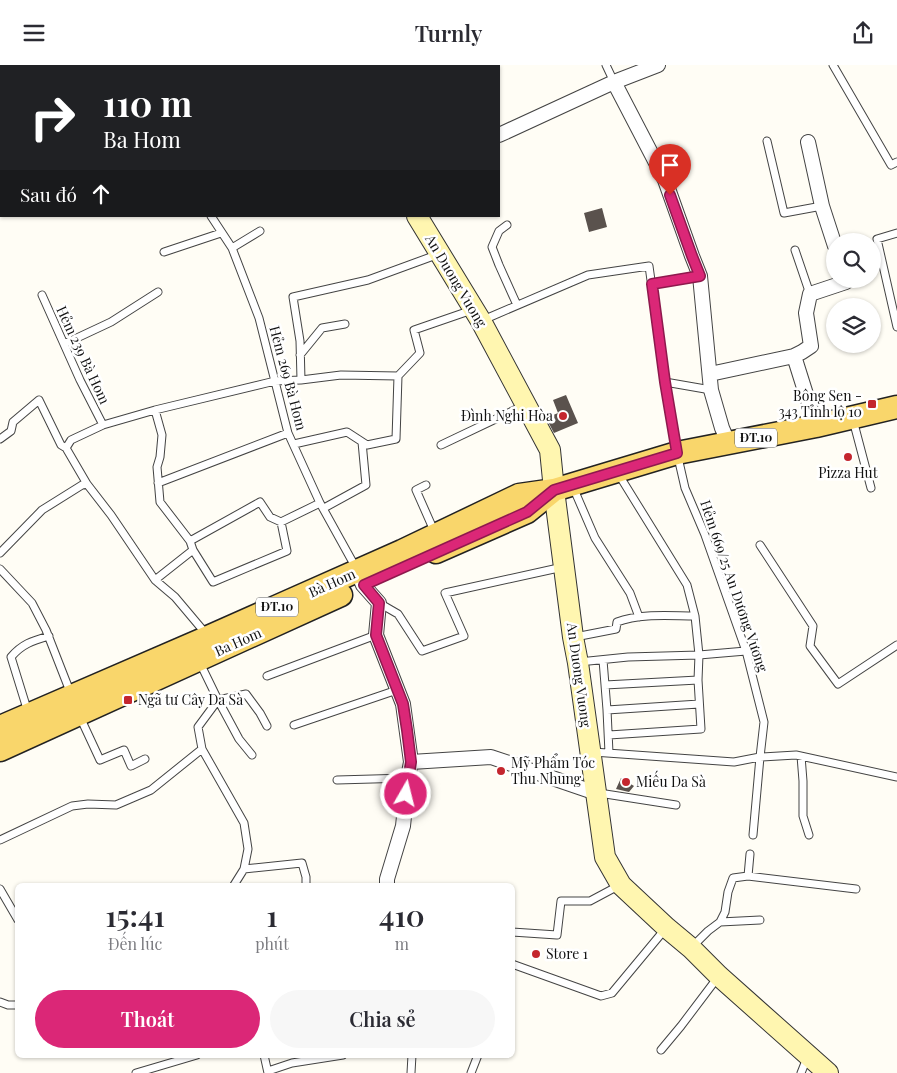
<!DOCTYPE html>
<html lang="vi">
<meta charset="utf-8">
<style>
body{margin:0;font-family:"Playfair Display",serif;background:#f7f7f7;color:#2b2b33;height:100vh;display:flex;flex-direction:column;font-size:19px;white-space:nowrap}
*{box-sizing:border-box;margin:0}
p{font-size:16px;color:#7c7c81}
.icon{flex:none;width:28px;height:28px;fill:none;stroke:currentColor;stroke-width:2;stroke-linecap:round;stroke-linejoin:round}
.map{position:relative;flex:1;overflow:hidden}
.sheet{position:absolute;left:15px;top:818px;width:500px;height:175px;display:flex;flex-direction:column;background:#fff;border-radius:8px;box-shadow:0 1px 4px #0004}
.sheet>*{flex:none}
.hud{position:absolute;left:0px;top:0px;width:500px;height:152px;box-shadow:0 1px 4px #0004;background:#202124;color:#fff;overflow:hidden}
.buttons{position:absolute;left:826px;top:168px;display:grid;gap:10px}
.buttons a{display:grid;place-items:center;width:55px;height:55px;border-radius:50%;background:#fff;box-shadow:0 1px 4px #0004;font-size:25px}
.pin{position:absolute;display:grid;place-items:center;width:42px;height:42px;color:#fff;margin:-51px -21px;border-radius:50% 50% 50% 0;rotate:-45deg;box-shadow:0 0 5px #0007}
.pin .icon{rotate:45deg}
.me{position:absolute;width:55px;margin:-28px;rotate:8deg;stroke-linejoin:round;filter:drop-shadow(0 0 4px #0008)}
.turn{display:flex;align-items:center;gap:18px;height:105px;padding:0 20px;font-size:22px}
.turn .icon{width:65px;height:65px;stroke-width:2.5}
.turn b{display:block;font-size:35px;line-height:42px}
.then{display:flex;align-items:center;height:48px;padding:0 20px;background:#0003;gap:10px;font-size:19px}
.eta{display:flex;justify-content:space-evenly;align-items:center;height:85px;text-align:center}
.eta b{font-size:30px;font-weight:600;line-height:35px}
.cta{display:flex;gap:10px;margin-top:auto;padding:10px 20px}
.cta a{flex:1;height:58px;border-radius:30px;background:#db2777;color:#fff;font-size:20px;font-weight:600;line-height:58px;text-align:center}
.cta a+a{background:#f7f7f7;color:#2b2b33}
header{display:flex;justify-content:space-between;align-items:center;height:65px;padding:0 20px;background:#fff;font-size:22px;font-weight:600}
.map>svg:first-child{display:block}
.building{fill:#5a524d}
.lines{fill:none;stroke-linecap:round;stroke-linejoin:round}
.lane-casing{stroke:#444;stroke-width:9}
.street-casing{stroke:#444;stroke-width:16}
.secondary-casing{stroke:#333;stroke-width:22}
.primary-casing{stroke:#222;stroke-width:25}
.lane{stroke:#fff;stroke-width:7}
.street{stroke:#fff;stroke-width:14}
.secondary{stroke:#fff6b0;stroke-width:20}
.primary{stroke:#f9d66b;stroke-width:22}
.route-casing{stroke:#8e194d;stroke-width:12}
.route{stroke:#db2777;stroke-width:9}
.poi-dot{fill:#c4262e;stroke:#fff;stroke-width:2}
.labels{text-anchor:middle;stroke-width:5;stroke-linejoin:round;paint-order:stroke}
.shield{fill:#fff;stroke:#585858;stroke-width:1}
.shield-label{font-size:12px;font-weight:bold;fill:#111}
.street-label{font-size:14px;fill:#111;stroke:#fff}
.poi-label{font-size:14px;fill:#111;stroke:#fff;text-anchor:start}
</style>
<header><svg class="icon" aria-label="menu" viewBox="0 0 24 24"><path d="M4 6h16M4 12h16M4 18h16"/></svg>Turnly<svg class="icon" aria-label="share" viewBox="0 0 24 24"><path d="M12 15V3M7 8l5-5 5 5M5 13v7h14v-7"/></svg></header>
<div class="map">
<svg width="897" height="1008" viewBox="0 0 897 1008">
<rect width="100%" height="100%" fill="#fffdf5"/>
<!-- building -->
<path class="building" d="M602,143L607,162L589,167L584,148Z
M566,330L578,358L554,368L546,353L558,348L553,335Z
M621,713L634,721L629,727L616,724Z"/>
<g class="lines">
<defs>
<path id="lane" d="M153,0L154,1
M606,0L614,17
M833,0L891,100L897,97
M189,1L191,0
M436,1V0
M767,76L784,148L822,141
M211,151L232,183L259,253L288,368L320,438L356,503
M507,160L499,166L492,182L499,200L517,240
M897,168L877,174L897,262
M232,183L260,166
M795,185L810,229
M164,187L221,168
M652,219L700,211
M42,230L80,315L103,360
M483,255L588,210L649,201L665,317L677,388L685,423L705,470L746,586L764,657L760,692L753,770
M64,279L111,257L158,227
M300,290L322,263L345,259
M398,311L420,288L414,265L472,245
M301,315L300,276L293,232L368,215L439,189
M665,317L711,325
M155,345L162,370L160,392L157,402L160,437L190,476L193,485L213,517L287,486L281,457
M853,355L871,423
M0,374L11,366L13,357L39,335L61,380L66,383
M294,379L347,367L367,380L396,374L398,311
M441,380L525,340
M158,418L288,368
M426,420L416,425L435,468
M573,422L595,473L630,528L639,552
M324,443L366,420L362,377
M190,476L260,437L270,452L281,457L320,438
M760,480L813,561L810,581L838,619L897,580
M0,488L42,445L82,420L87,419
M0,504L32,538L46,565L71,629
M155,515L193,485
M379,538L398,549L422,586L464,571L445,528L563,502
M207,570L175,532L155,515L111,450L87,419L66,383L71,375L103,360L155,345L275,316L301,315L341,310L398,311
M575,572L616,564L617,557C641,548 670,551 695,551
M603,595L607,645L609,688
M579,597L628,592L699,590L746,586
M200,598L218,635L198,662L202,684L244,758L248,784L244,804L234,820
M267,611L376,570
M605,620L698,615
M607,645L699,639
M28,647L11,592C22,579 32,576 49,571
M80,652L100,695L124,685L131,701L145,694
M294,660L397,625
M609,670L701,664L698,615L699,590L695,551L687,520L619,410
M593,687L734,697L760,692L796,690L897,712
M252,690L239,674L218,635L246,629L260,648L267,661
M801,691L803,716V751L809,770
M337,715L408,713
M599,728L676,740
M0,775L72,741L88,739L116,740L151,725L202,684
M244,804L302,798L306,812V820
M748,811L750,789
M0,824L18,855
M720,857L760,855
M512,867L557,870L561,836H590L620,820
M693,881L708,866L720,857L725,847L728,827L733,813L748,811L856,824
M512,899L601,931L612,928L666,863
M0,937L8,940H18
M661,985L681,961L718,912
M264,990L268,1008
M268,1006L292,998L343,990
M136,1008L197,990
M411,1008L412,990
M471,1008L478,990
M801,1008L807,993"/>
<path id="street" d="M9,1L11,0
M614,17L665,115L692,191L700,211L711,325L722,363L729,379
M499,70L614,17L658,0
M808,77L822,141L835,181
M710,309L794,291
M816,361L794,291L802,287L811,281L806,248L810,229L846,217L845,214
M357,506L363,520L379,538L376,570L403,639L411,697L408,713L403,761L387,814V820
M411,697L491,692L596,728"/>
<path id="secondary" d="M323,0L324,1
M417,151L481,256L550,385L554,425L573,572L578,598L605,792L621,820L667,863L691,883L719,911L828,1008"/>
<path id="primary" d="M436,487L527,447L553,426
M0,662L208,572L402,486L519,430L554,425L677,388L816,361L897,342
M0,685L341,530"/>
</defs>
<!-- lane casing -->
<use href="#lane" class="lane-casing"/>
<!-- street casing -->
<use href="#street" class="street-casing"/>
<!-- secondary casing -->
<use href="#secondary" class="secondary-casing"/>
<!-- primary casing -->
<use href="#primary" class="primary-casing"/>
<!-- lane -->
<use href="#lane" class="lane"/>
<!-- street -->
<use href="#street" class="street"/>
<!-- secondary -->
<use href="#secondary" class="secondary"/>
<!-- primary -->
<use href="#primary" class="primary"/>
</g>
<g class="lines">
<defs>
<path id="route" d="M406,729L411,697L407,665L403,639L376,570L379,538L364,520L527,447L554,425L677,388L665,317L652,219L700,211L692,191L670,130"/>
</defs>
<!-- route casing -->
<use href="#route" class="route-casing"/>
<!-- route -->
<use href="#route" class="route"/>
</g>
<!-- markers -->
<g class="poi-dot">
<rect x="867" y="334" width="10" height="10" rx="2.5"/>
<circle cx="563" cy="351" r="5"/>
<circle cx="848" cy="392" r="5"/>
<rect x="123" y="630" width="10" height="10" rx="2.5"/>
<circle cx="501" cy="706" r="5"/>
<circle cx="626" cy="717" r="5"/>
<circle cx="536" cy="889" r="5"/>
</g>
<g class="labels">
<!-- shield labels -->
<g class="shield">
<rect x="735" y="363.5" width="42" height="19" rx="4"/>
<rect x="256" y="532.5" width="42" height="19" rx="4"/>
</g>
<g class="shield-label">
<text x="756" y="377">ĐT.10</text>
<text x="277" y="546">ĐT.10</text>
</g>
<!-- street labels -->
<g class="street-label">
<text transform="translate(456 216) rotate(59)" y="5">An Duong Vuong</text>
<text transform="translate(83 290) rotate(65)" y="5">Hẻm 239 Bà Hom</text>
<text transform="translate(288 313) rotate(75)" y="5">Hẻm 269 Bà Hom</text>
<text transform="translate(332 518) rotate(-24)" y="5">Bà Hom</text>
<text transform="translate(734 521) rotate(71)" y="5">Hẻm 669/25 An Dương Vương</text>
<text transform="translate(238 577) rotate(-24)" y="5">Ba Hom</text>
<text transform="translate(579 610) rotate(82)" y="5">An Duong Vuong</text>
</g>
<!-- poi labels -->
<g class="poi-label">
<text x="862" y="336" text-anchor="end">Bông Sen -<tspan x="862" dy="16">343 Tỉnh lộ 10</tspan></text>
<text x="553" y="356" text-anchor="end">Đình Nghi Hòa</text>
<text x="848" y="413" text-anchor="middle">Pizza Hut</text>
<text x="138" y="640">Ngã tư Cây Da Sà</text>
<text x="511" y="703">Mỹ Phẩm Tóc<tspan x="511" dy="16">Thu Nhung</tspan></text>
<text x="636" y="722">Miếu Da Sà</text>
<text x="546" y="894">Store 1</text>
</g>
</g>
</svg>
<div class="buttons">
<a><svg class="icon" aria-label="search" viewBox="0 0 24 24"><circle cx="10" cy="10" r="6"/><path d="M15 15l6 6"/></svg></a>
<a><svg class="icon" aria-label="layers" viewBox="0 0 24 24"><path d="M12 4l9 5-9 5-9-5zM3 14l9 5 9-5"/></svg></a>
</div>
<div class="pin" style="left:670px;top:130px;background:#d93025"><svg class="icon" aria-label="arrive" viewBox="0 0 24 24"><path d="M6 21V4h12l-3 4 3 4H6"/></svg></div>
<svg class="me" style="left:406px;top:729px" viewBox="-20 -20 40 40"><circle r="17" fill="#db2777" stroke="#fff" stroke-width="3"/><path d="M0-11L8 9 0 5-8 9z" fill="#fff"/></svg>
<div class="hud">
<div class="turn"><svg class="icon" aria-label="right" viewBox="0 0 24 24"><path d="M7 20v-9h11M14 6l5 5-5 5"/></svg><div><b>110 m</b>Ba Hom</div></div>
<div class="then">Sau đó<svg class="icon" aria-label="ahead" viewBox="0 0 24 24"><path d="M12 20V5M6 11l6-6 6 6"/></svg></div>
</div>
<section class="sheet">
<div class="eta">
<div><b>15:41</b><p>Đến lúc</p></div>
<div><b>1</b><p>phút</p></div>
<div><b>410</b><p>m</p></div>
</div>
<div class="cta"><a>Thoát</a><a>Chia sẻ</a></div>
</section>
</div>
